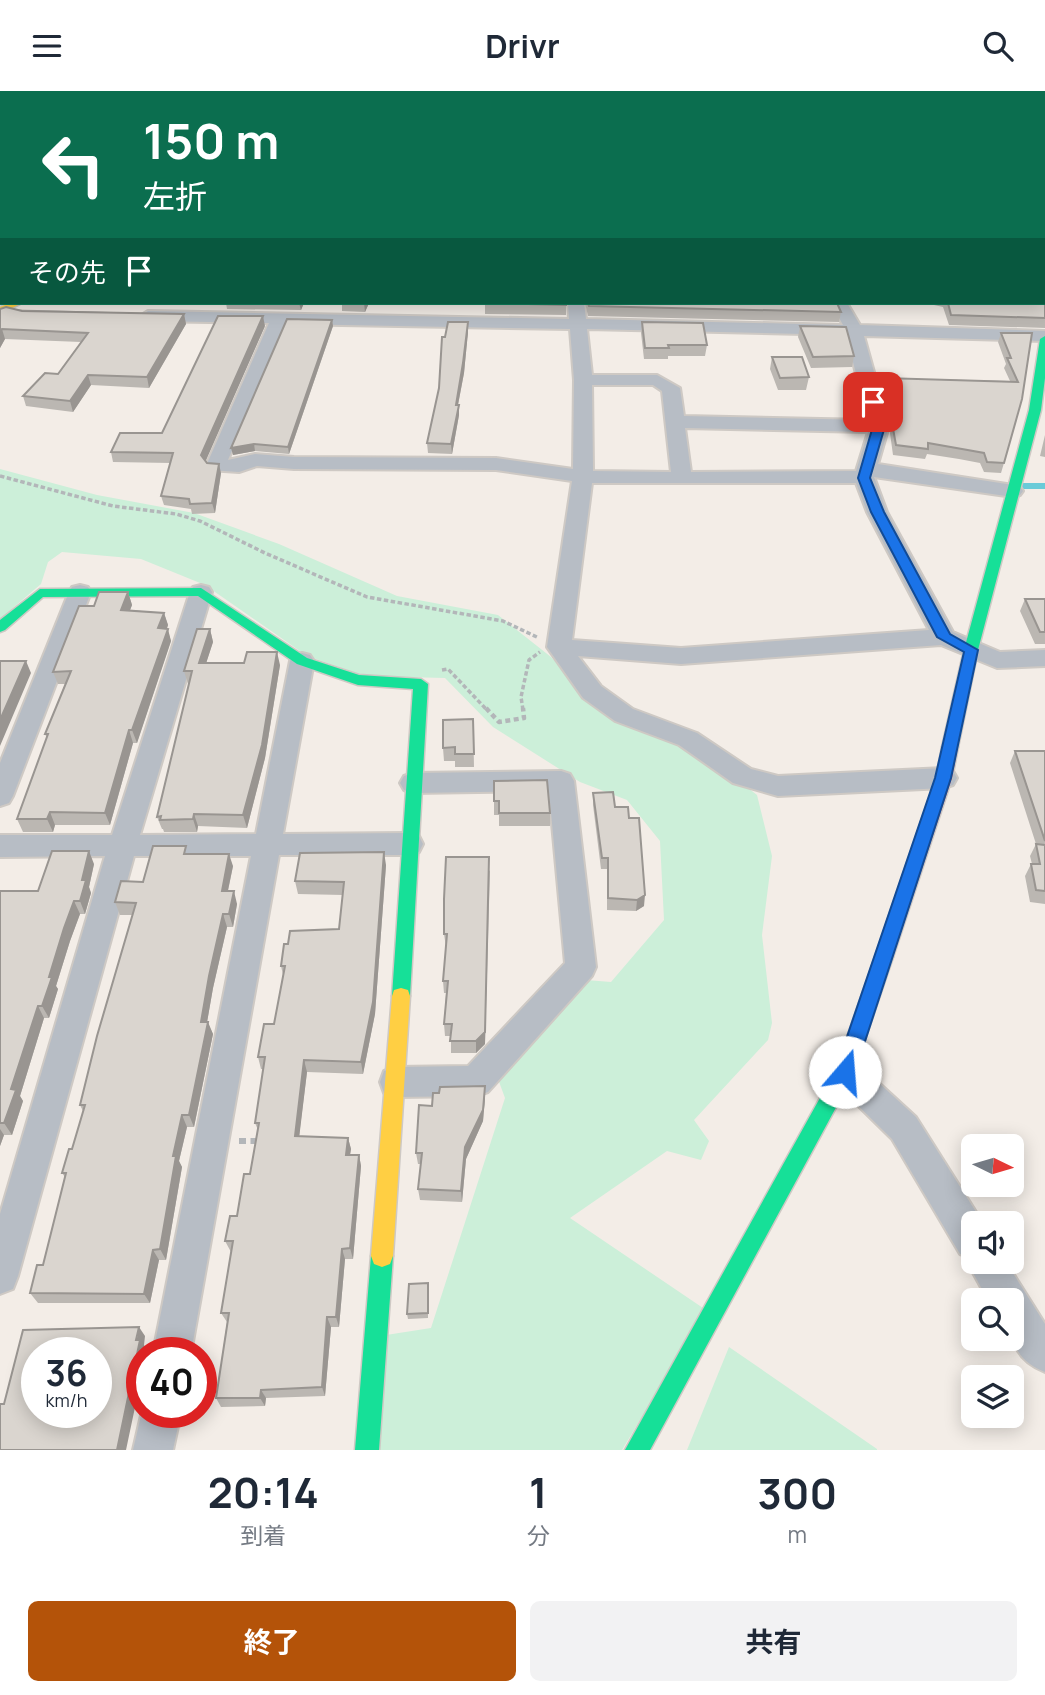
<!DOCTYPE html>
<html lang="ja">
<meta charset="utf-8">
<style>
body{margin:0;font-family:Manrope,"Noto Sans JP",sans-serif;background:#f2f2f3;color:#1f2937;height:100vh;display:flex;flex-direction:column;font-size:26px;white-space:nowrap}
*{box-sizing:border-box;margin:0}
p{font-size:23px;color:#747a83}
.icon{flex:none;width:38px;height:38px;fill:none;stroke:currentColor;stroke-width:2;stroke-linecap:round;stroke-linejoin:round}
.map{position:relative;height:1359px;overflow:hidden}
.drawer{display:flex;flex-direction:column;background:#fff;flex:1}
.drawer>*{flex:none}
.banner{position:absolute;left:0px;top:0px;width:1046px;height:214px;box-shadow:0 4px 18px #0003;background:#0b6e4f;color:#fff;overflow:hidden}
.needle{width:46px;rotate:95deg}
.tools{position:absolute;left:961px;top:1043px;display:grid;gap:14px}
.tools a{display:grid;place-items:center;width:63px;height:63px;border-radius:10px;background:#fff;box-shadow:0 4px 18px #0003;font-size:35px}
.speed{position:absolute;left:21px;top:1246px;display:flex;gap:14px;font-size:35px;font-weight:700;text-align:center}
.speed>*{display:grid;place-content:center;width:91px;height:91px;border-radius:50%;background:#fff;box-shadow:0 4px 18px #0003;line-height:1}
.speed small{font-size:18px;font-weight:400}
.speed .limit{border:10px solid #d22;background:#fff;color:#111}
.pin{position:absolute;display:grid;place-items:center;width:60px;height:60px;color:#fff;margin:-30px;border-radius:14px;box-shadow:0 4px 10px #0006}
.me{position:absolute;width:77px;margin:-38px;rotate:18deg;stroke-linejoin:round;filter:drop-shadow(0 0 5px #0008)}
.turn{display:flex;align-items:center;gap:24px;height:147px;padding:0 28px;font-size:32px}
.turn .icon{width:91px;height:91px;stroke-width:2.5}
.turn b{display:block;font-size:49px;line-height:60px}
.then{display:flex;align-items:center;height:66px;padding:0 28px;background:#0003;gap:14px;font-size:26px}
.eta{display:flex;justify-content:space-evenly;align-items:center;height:119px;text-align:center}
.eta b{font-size:42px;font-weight:700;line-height:49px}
.button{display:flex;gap:14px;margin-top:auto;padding:14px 28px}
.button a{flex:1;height:80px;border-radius:10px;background:#b45309;color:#fff;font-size:28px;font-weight:700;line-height:80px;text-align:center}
.button a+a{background:#f2f2f3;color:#1f2937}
header{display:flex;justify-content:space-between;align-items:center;height:91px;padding:0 28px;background:#fff;font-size:32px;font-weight:700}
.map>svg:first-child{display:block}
.green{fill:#ccefd9}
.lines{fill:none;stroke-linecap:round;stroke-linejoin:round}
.stream{stroke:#6acbd8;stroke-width:6}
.street-casing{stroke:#cec9c4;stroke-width:4}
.fast-casing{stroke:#cec9c4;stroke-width:3}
.slow-casing{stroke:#cec9c4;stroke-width:3}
.jam-casing{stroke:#cec9c4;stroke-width:3}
.path-far2{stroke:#b3b6b9;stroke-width:3.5;stroke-dasharray:4.5 2.5;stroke-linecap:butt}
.path-far1{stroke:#b3b6b9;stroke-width:4.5;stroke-dasharray:5 3.5;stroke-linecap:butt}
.path{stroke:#b3b6b9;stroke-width:6;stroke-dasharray:7 4.5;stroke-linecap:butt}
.street{fill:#b7bdc5;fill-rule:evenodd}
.fast{fill:#16e098;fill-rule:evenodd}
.slow{fill:#ffcf43;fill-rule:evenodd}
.jam{fill:#f24e42;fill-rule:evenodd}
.wall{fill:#bbb7b2}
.shaded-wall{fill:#999591}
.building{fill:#dad5cf;stroke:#999591;stroke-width:2;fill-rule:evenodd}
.route{fill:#1a73e8;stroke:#114b97;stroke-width:2}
</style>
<header><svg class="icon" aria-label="menu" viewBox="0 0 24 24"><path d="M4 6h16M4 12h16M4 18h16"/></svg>Drivr<svg class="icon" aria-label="search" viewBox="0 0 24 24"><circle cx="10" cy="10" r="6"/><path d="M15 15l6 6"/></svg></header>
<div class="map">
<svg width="1045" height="1359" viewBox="0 0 1045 1359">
<rect width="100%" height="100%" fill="#f3ede7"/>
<!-- green -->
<path class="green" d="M0,378L97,404L194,422L279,453L397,505L498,524L551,566L594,611L667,644L733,685L757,704L772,765L762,844L772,932L768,949L694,1029L709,1050L701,1069L667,1060L570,1127L706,1219L622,1359H377L386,1244L431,1237L505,1007L498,988L586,889L611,891L664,829L660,750L627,709L580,691L493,636L445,587L365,585L307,565L205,494L141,468L62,461L48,471L41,493L0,528Z
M729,1256L877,1358V1359H687Z"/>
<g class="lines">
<!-- stream -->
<path class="stream" d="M1023,395H1045"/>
<defs>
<path id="street" d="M318,0H331L317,2Z
M377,0H390L376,2Z
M0,113H2V121H0Z
M568,212H584L586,228L843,234L831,212H847L860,234L1045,240V250L864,245L889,335L878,373L1013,394L1020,396L1023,400L1020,404L1013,406L874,386L887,421L953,541L1000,561L1045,559V575L997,577L941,554L681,573L578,565L601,595L633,618L697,642L751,678L778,685L944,677L953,680L957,687L953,694L944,697L778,705L733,692L679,654L615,630L583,607L547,556L572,390L496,379L294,378L257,375L239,381L209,379L206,375L269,232L148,230L140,225L148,220L569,228ZM286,233L570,238L574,289L573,378L496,367L294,366L255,363L228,369ZM587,238L846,244L868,329L684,325L680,297L657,284H592ZM592,294H653L662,300L671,381L593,380ZM685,337L868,341L856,380L691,381ZM592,392H856L867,421L929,539L681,557L572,549Z
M80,494L88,496L91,501L13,705L9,712L0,715V672L69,501L72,496Z
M201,494L209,496L212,501L140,744L256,743L290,570L294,564L302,562L310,564L314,570L283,743L409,742L419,745L423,753L419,761L409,764H279L191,1262H153L251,765H134L18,1185L13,1198L0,1203V1123L105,765L0,766V744H112L190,501L193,496Z
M561,680L570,683L574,690L596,876L592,885L488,1001L476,1005L396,1006L384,1002L380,991L384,980L396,976L468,975L565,872L549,700L413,702L404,699L400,692L404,685L413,682Z
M845,966L856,971L916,1026L983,1132H973V1171H1006L1045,1233V1281C1008,1266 1012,1243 1012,1209H988L967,1171L969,1166L960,1163L892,1048L834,991L829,981L834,971Z
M142,1320L181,1321L173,1359H133Z"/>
<path id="fast" d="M1045,245V287L1041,319L978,559L958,656L950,662L942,656L964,559L1029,319L1040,248Z
M201,497L307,567L359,584L421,588L428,593L410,905L408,911L401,913L394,911L392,905L413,598L358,594L297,573L198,505L43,506L5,539L0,541V529L40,498Z
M884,858L890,861L893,866L852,987L650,1359H625L836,978L875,866L878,861Z
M382,1154L390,1157L393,1165L379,1359H355L371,1165L374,1157Z"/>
<path id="slow" d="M10,212H22L0,223V216Z
M401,897L408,899L410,905L393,1165L390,1173L382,1176L374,1173L371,1165L392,905L394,899Z"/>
<path id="jam" d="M950,650L958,656L952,687L893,866L890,871L884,874L878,871L875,866L936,687L942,656Z"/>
</defs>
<!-- street casing -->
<use href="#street" class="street-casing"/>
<!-- fast casing -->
<use href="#fast" class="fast-casing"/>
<!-- slow casing -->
<use href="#slow" class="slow-casing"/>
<!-- jam casing -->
<use href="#jam" class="jam-casing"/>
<!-- path-far2 -->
<path class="path-far2" d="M0,385L113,415L176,423L200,430L265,462L367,506L503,530L539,547
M442,579L448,578L487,619
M523,619L521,606L529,569L540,561"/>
<!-- path-far1 -->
<path class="path-far1" d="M486,617L499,631L524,627L523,617"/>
<!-- path -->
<path class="path" d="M239,1050H261"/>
<!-- street -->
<use href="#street" class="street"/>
<!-- fast -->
<use href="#fast" class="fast"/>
<!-- slow -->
<use href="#slow" class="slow"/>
<!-- jam -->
<use href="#jam" class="jam"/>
</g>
<!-- wall -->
<path class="wall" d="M77,0H316V2H78Z
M1045,70V237L949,234L943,216L934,214L933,212H1045Z
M226,212H304L301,219L227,218Z
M342,212H369L365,221L342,220Z
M485,212H566V224L485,223Z
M585,212H837L841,221L839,231L588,225Z
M849,212H874L873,214H851Z
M0,218L184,223L186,233L149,297L91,294L73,321L26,315L23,305L58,283L81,251L5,248L0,257Z
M332,229L333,235L289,363L255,360L233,364Z
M468,231V241L464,282L458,314L459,324L452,363L428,362L427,352L439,297L445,246Z
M642,231L707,254L705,265H668V268H644L641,242Z
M265,235L205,370L221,382L215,422L192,423L191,418L164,414L161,405L171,372L113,371L111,361L162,342Z
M800,235L854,265L852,276L811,277L798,246Z
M1001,242H1032L1004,372L1001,382L984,381L980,372L959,368L927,363L925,368L893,364L890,342L893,331L882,297L884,287L1010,290L1004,277L1006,273L998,251Z
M772,266L809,286L806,299H778L770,278Z
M1045,344V366L1040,365Z
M128,501L132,514L130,519L164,522L168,534L167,538L171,550L137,652H133L110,734H55L53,741H23L17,728L47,647L45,643L65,593H58L53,581L94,515Z
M1025,508H1045V553H1035L1020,520Z
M210,538L213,551L206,572L280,574L265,667L247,737L198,735L197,741H164L163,738H162L157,726L189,593H188L184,580Z
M473,628L474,676H455V670H444L443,657Z
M1015,660H1045V813L1030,811L1025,785L1031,773H1032L1030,765L1036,753L1010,672Z
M494,690L550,722V735H499V724H494Z
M593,702L615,716L629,727L644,815L636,820L607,819V778H601L593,714Z
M189,763L233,775L228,800L237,813L233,836H227L213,897L207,931L213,943L194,1036H187L179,1070L182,1076L166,1169H159L150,1212H38L30,1202L43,1174L65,1086L62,1082L72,1058L83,1020L80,1014L133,824H120L115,811L143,791Z
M94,773L89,796L91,802L85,823H80L70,850L56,895L58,898L49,927H44L20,1005L23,1010L12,1044H4L0,1055V800H38Z
M386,774L375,923L363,983L307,981L299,1045L348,1047L351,1058L350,1064H359L361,1075L353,1168H345L339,1236H331L325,1305L266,1307L265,1315L221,1316L216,1307L227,1231L221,1222L231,1161L225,1150L237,1125L250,1083L258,1039L255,1032L263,978H261L258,966L274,933L283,884L281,875L288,853L339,838L343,804L298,803L295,790Z
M490,779L485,953L476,962H451V945H445L444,933L446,902H444L443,890L446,856L444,843Z
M485,995V1006L483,1030L466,1068L462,1111L420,1109L418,1098L421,1073H418L416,1062L439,1002Z
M428,1192V1227L408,1228L407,1223Z"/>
<!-- shaded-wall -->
<path class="shaded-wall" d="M2,99V111H0V101Z
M0,181H2V192L0,193Z
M299,212H304L301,219Z
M364,212H369L365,221Z
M184,223L186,233L149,297L147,286Z
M263,225L265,235L204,374L201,364Z
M332,229L333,235L289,363L288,356Z
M468,231V241L464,282L456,324V314Z
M2,238L5,248L0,257V241Z
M88,284L91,294L73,321L70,310Z
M459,314V324L452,363L451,353Z
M254,353L255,360L233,364L231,357Z
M219,373L221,382L215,422L212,412Z
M128,501L132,514L125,532L121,519Z
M164,522L168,534L162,550L158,537Z
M168,538L171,550L137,652L132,639Z
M210,538L213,551L202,585L199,572Z
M277,561L280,574L265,667L247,737L243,724Z
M26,570L31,582L0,655V629Z
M129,639L133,652L110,734L105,722Z
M50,721L55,734L53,741L47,728Z
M194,723L198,735L197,741L193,728Z
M89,760L94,773L89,796L91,802L85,823L80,810L82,789Z
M384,761L386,774L375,923L363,983L361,971Z
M229,763L233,775L225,813L222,800Z
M489,766L485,953L476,962V950Z
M234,800L237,813L233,836L229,823Z
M645,804L644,815L636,820L637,809Z
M74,810L80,823L70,850L56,895L58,898L49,927L42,915L49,886L64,837Z
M223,823L227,836L213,897L205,943L201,931L209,885Z
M38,915L44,927L20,1005L23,1010L12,1044L4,1032L11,998Z
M208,931L213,943L194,1036L189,1024Z
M304,969L307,981L298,1056L295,1045Z
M485,995V1006L483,1030L466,1068L462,1111L461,1100L465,1056Z
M182,1024L187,1036L179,1070L182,1076L166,1169L160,1158L173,1065Z
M0,1038L4,1044L0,1055Z
M348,1047L351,1058L348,1075L346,1064Z
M359,1064L361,1075L353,1168L350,1157Z
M342,1158L345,1168L339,1236L336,1226Z
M153,1159L159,1169L150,1212L144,1203Z
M327,1226L331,1236L325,1305L322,1296Z
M139,1236L145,1245L144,1254L147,1259L146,1262H142V1283L126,1359H117Z
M261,1299L266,1307L265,1315L260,1307Z"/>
<!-- building -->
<path class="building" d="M126,0H234V2H127L128,0Z
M409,0H772V2H408Z
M810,0H942V2H811Z
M964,0H1038L1039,2H1045V31V2H965Z
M2,35V99L0,101V75H2L1,65H0V36Z
M1045,70V227L951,224L948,212H1045Z
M0,131H2V181H0V165L1,159L0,158Z
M484,212H566V214Z
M588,212H837L841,221L589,215Z
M6,216L22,220L184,223L147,286L88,284L70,310L23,305L45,282L58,283L88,242L2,238L0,241V218Z
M218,225H263L201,364L207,372L219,373L212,412L190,413L189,408L161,405L173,362L111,361L120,342H162Z
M287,228L332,229L288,356L254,353L231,357Z
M448,231H468L463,272L456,314H459L451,353L427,352L439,297L442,246H445Z
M642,231L703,232L707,254H668L669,257H645Z
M800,235L846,236L854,265L813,266Z
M1001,242H1032L1022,308L1004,372L987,371L984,362L962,358L928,352V358L896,354L892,332L893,328H898L884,287L1018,291L1007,267H1011Z
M772,266H802L809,286L780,287Z
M99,501H128L121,519L164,522L158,537L168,538L132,639H129L105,722L50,721L47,728H17L48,643H45L71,580L53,581L79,515H94Z
M1025,508H1045V541H1040Z
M197,538H210L199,572H244L247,561H277L262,654L243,724L194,723L193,728L160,729L161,725L157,726L192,580H184Z
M0,570H26L0,629Z
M473,628L474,663H455V656L443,657V629Z
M1015,660H1045V750Z
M547,689L550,722H499V710H494V690Z
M613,701L615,716H628L629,727H639L645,804L637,809L608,807V767H602L593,702Z
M1036,753L1045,754V800L1036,799L1031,773H1040Z
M153,755H186L184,763H229L222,800H234L229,823H223L209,885L201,931H208L189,1024H182L173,1065H176L160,1158L153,1159L144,1203L30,1202L37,1174H43L66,1082H62L69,1058H72L85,1014H80L97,945L136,812L115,811L121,790L143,791Z
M52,760H89L82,789H86L80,810H74L64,837L49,886H52L42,915H38L11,998L16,999L4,1032H0V800H38Z
M384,761L373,911L361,971L304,969L295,1045L348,1047L346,1064H359L350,1157L342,1158L336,1226H327L322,1296L261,1299L260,1307H216L229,1222H221L233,1150H225L230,1125H237L244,1083H250L259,1032H255L265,966H258L264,933H274L285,875H281L284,853H288L290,840L339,838L344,791L295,790L300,762Z
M446,766H489L485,941L476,950H450L452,933H444L448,890H443L447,843H444V808Z
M485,995L483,1019L465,1056L461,1100L418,1098L422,1062H416L419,1014L432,1015L433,1002H439L440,996Z
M428,1192V1222L407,1223L409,1193Z
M139,1236L136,1249H140L117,1359H0V1313H4L23,1239ZM37,1262H96V1321H37Z"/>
<!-- route -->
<path class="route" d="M869,308L878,311L885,335L870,387L884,421L950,543L978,559L951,687L855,981L852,988L845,990L838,988L835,981L935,687L964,561L937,546L871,421L858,387L873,335Z"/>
</svg>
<div class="tools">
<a><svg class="needle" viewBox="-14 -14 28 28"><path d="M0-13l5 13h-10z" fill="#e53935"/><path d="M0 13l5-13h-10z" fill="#747a83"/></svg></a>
<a><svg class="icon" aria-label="sound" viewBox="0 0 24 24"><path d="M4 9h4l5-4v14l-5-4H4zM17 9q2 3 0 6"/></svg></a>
<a><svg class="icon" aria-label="search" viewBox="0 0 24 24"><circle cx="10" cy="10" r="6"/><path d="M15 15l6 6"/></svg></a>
<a><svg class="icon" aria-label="layers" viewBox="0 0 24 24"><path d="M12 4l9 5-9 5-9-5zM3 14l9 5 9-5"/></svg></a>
</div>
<div class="speed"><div>36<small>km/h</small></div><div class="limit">40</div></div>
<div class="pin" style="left:873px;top:311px;background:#d93025"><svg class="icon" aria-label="arrive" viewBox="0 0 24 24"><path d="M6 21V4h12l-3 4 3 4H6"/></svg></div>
<svg class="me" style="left:845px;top:981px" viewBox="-20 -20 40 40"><circle r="19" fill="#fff"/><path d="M0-13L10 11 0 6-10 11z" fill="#1a73e8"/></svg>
<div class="banner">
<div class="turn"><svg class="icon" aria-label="left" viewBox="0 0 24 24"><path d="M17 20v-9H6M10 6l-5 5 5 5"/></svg><div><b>150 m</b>左折</div></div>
<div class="then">その先<svg class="icon" aria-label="arrive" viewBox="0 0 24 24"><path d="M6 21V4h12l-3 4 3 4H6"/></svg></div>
</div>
</div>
<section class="drawer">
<div class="eta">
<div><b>20:14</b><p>到着</p></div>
<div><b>1</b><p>分</p></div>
<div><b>300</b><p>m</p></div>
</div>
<div class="button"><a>終了</a><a>共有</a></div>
</section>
